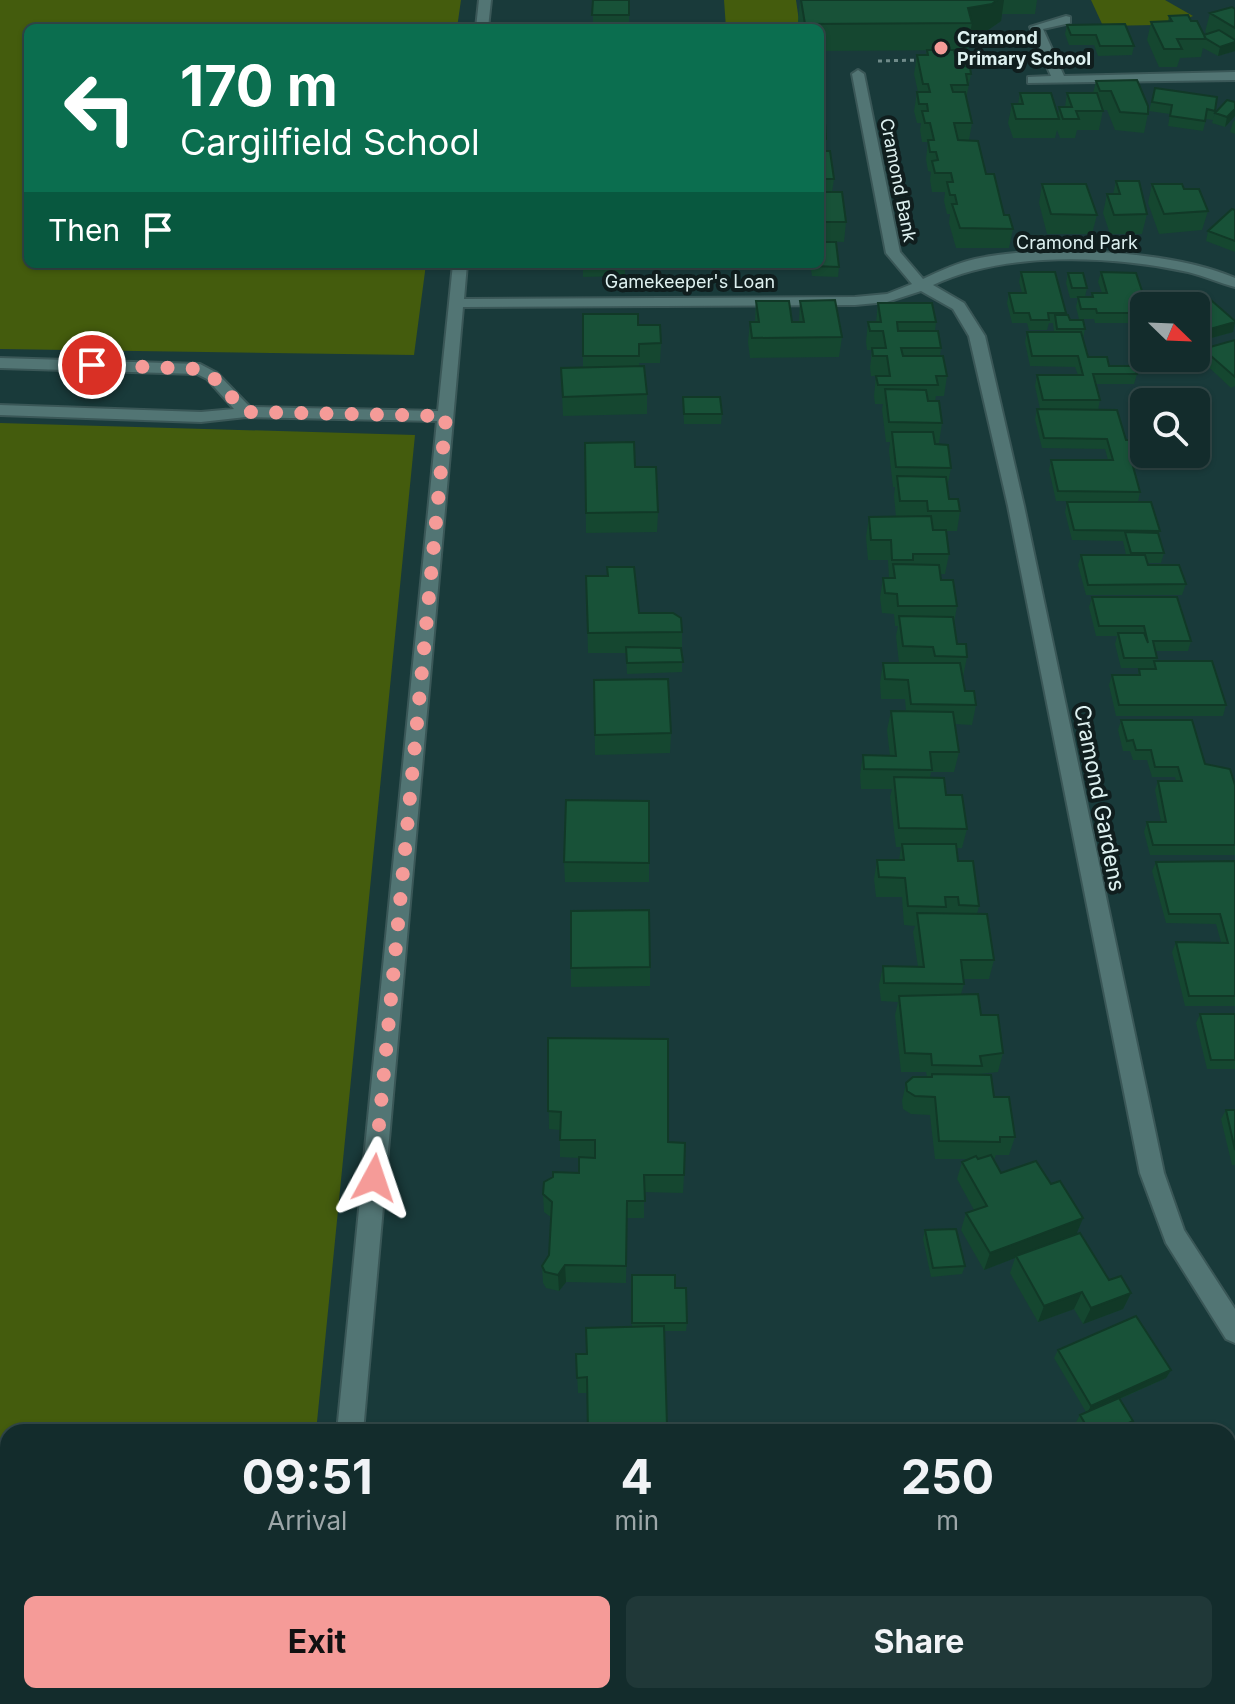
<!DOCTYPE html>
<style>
body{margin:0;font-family:Inter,sans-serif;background:#203838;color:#f1f3f6;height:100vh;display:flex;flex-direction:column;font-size:30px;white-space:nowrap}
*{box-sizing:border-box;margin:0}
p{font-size:26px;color:#9da7a9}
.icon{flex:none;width:44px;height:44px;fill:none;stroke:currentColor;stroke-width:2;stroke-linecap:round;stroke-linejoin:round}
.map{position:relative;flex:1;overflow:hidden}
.drawer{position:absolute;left:0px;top:1424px;width:1236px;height:280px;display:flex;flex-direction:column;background:#132c2c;border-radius:24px 24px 0 0;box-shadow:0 2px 6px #0004,0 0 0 2px #324848}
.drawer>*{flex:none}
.top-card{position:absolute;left:24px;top:24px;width:800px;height:244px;border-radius:12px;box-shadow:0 2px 6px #0004,0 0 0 2px #324848;background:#0b6e4f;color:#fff;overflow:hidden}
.needle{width:52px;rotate:113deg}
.tools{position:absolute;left:1130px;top:292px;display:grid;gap:16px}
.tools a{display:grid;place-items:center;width:80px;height:80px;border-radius:12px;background:#132c2c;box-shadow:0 2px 6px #0004,0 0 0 2px #324848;font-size:40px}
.pin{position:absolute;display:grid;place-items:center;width:68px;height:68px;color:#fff;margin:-34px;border:4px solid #fff;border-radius:50%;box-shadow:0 2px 8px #0007}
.me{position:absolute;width:88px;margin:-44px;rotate:5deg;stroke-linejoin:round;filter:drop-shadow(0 0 6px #0008)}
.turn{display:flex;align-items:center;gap:28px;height:168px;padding:0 24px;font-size:36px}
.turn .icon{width:104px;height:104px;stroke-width:2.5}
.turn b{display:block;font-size:56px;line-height:68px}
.then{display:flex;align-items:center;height:76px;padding:0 24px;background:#0003;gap:16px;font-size:30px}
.eta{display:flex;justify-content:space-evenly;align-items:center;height:136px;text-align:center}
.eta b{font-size:48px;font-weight:700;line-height:56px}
.cta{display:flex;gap:16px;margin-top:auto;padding:16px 24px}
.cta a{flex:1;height:92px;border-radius:12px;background:#f59b98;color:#111;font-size:32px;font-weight:700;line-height:92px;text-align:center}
.cta a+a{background:#203838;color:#f1f3f6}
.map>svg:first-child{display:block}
.green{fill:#445c0d}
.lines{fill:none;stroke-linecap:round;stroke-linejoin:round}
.minor-casing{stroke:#3a5757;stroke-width:4}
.path{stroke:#6f8a89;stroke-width:3;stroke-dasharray:4 4;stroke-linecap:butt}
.minor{fill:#527574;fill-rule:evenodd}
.wall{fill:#154730}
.shaded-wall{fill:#113927}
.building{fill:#185238;stroke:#113927;stroke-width:2}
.route{stroke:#f59b98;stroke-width:14;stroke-dasharray:0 25.2}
.poi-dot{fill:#f59b98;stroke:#101e1e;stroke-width:3}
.labels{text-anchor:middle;stroke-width:8;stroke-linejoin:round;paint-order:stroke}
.far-poi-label{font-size:18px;font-weight:bold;fill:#def1f0;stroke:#101e1e;text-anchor:start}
.far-street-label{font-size:18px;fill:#def1f0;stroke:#101e1e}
.street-label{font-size:22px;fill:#def1f0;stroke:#101e1e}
</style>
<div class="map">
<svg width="1235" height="1704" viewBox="0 0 1235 1704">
<rect width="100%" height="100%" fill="#193a3a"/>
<!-- green -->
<path class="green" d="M0,0H461L457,28H28V264H426L414,355L0,349Z
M724,0H796L800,28H726Z
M1091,0H1165L1193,16L1158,31L1155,25L1103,26Z
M0,423L415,435L316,1432H8V1696H290L289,1704H0Z"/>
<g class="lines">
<defs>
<path id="minor" d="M479,0H491L488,28H476Z
M1066,16L1070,17V23L1043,29L1064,76L1235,72V80L1028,83V77L1051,76L1030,27Z
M858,70L864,74L900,252L923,279C940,271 957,263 975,259C1043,244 1171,250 1235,278V287C1219,283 1205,276 1188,272C1111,255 1005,251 933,285L964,303L985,336L1024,506L1164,1173L1184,1230L1235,1309V1343L1226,1339L1166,1243L1140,1173L1008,506L969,336L953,309L921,291L887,302L855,305L463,307L363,1432H337L437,421L246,417L201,422L0,415V405L201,412L234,409L207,379L197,374L0,368V358L200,364L217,373L250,407L438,411L453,264H467L464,299L855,297L887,294L912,284L886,253L852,74Z
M1235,1657V1685L1228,1688V1660Z
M310,1696H338V1704H310Z
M1149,1696H1192L1189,1704H1146Z"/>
</defs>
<!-- minor casing -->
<use href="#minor" class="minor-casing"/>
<!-- path -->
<path class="path" d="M958,60L1020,56
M878,61L920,60"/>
<!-- minor -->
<use href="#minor" class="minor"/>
</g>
<!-- wall -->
<path class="wall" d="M593,0H629V28H593Z
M800,0H1037L1035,14H1002L1001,21L988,30L970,33L968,50L820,51V28H799L798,21Z
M1235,9V51L1218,56L1203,48L1201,57L1180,58L1177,67H1159L1147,40L1151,22H1168L1169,16L1191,21L1204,35L1208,34L1205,32L1210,13Z
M1067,25L1134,46L1132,55L1098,56L1094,45H1069L1065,34Z
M927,50L955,55L971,74L966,99L972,123L969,140L986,174L1004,215L1013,229L1009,248H956L949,223L950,214H947L944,201L945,192H932L930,180L931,172L928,171L926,159L928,142H922L920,130L921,123H917L914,111L917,92H918L914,74L917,55H926Z
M820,55L823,79L822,97H820L822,115V123L826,139L825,151L834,179L832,192L846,222L844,242L820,241Z
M1096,81L1148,114L1144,133L1115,130L1107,110H1103L1099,130H1077L1075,138H1060L1057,130L1055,138H1013L1008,123L1012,104H1018L1020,93L1058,115L1059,107H1065L1067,93H1093Z
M1155,88L1215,111L1213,120L1206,119L1203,131L1168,126L1170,114L1149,111Z
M1235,102V116L1225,127L1212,123L1215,113Z
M1235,120V134L1230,132L1233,122Z
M1116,181L1147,214L1142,234H1110L1103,213L1107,194H1113Z
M1042,184L1097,215L1092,234H1047L1039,203Z
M1152,184L1184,189L1208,211L1202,230L1159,234L1148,203Z
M1235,210V252L1206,241L1208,231Z
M583,264H636V268L625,269V276L583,277Z
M796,264H820L839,267L838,277L812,276L811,270H797Z
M1021,272L1066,313L1065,315L1070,320L1085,329L1083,339L1088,357L1109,366L1137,374L1134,384H1096L1100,400L1098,410L1144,459L1141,469H1134L1140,492L1138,502L1056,501L1049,470L1051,460H1108L1105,449L1042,448L1035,419L1037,409H1040L1035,386L1037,375H1078L1075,367L1030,366L1025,342L1027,332H1054L1053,323H1049L1047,330H1029L1027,323H1012L1007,303L1009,293H1022L1019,282Z
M1101,272L1144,306V323H1095L1094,319H1079L1076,307L1078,298H1070L1066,283L1068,273L1087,288L1085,297H1091L1092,293H1102L1098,282Z
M1204,294L1235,321L1233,332L1200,341L1196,338V306H1170V303Z
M756,301L792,322H799L800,301L842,337L839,357L750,358L748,342L750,322H755Z
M878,303L936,322L935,331L941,348L940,356L947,376L944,396H936L935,401L942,423L939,443H935L951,468L947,488L949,499L960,511L957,531H946L949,554L945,574H941V580L957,606L954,623L957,644L967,657L963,677L965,691L976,705L972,725L955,724L959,752L954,772H931L930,778L946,795L967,829L962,848H956L958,861L979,906L977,914L994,960L989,979H963L964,984L961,994L981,1015L1003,1053L998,1072L979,1074V1075L994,1097L1015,1137L1009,1155H996L994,1160L1001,1173L1051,1184L1083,1218L1076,1234L1109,1280L1131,1293L1123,1309L1083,1324L1074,1309L1038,1322L1010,1273L1015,1258L984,1270L961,1230L966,1213L974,1210L957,1179L962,1162L969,1159H935L930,1115L911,1114L903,1109L902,1101L906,1083L927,1077L926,1072H901L895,1015L898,1002L881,1001L879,985L883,966L918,967L913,932L915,926L904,925L902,897H876L874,879L877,860H899L901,847H896L890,797L892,789H861L860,775L863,755L890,756L887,730L891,711H906L905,699H881L880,683L883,663H899L896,636L898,626H895L894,614L882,613L880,598L883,578H889L888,560H868L866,537L869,517H896L894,496L895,487H893L889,451L890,442H886L882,409L883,404H875L874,396L876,376H871L870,368L872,350H867L866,342L868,322H876Z
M583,314L638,325L661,343L660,363H639L647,394V414L563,416L561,368H583Z
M1235,340V386L1231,388L1200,359L1203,349Z
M683,397L722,414L721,424H684Z
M585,443L658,512L657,532L586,533Z
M1067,502L1160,531L1158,535L1164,553L1161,563H1148V565L1186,584L1182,595H1086L1078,565L1081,555H1126L1123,541L1072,540L1065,512Z
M586,576L639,613L682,632V672L627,674L626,653H588Z
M1092,597L1191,641L1188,651H1155L1157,658L1156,661L1226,705L1223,716H1116L1109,685L1112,675H1138L1139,669H1151V668H1121L1115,644L1117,636H1096L1089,607Z
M594,680L671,733L670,753L595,755Z
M1121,720L1205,764L1235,785V855H1150L1144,832L1147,822H1161L1155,790L1158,781H1176L1175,777H1152L1147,760H1133L1130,751H1123L1118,730Z
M1235,861V1006H1185L1172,952L1176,942H1221L1216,924L1166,923L1152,871L1156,862Z
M564,862L649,863V882H565Z
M650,967V986L571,987V968Z
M1200,1014H1235V1069H1207L1196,1023Z
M548,1038L668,1142L684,1175L683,1193L644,1192V1218H627L626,1283L566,1282L559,1291L546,1288L543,1283L542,1266L549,1255L552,1218L544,1212L543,1194L579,1173V1158L560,1157V1130L549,1129Z
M1226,1110H1235V1165H1232L1221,1119Z
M925,1230L965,1266L962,1274L931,1277L923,1239Z
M632,1275L675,1288L687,1323L686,1331H664L667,1425L588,1432L587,1393H578L576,1354H587L632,1327Z
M1058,1350L1171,1370L1166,1378L1120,1399L1133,1421L1129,1429L1122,1432H1082L1076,1422L1080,1415L1086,1412L1054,1358Z
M842,1696H969L966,1701L914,1704H843Z"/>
<!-- shaded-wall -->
<path class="shaded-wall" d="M997,0H1004L1001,21L988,30L970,33L972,23L968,8Z
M1235,42V51L1218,56L1220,47Z
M1235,109V116L1225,127L1227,117Z
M1235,322L1233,332L1200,341L1203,331Z
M1083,1218L1076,1235L1016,1256L1015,1258L984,1270L990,1253Z
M565,1265L566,1282L559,1291L558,1275Z
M1082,1292L1074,1309L1038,1322L1044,1306Z
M1131,1293L1123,1309L1083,1324L1091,1308Z
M1171,1370L1166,1378L1087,1413L1091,1406Z
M1133,1421L1129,1429L1122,1432H1110Z
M1235,1572V1576L1228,1580V1575Z"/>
<!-- building -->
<path class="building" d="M593,0H629V15H592Z
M801,0H997L992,4L968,8L972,23L805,24Z
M1232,7L1235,9V28L1210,13Z
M1188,15L1191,21H1197L1206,39H1177L1182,49H1164L1151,22L1172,21L1169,16Z
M1125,24L1134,46H1100L1096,35H1071L1067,25Z
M1219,30L1235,40V42L1220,47L1205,38L1204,35Z
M927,50H954L955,55H962L964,66L970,67L971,74H966L968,85H951L953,92H965L972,123H954L958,140L978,141L986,174H994L1004,215H1009L1013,229L960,228L952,204H957L955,195H950L947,182H953L951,173H935L932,161L938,160L936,152H930L928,140H934L930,123H925L922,111H928L927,104H919L917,92H930L928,84H923L917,55H928Z
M820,55L823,79L820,78Z
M1137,80L1148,106V114L1120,112L1111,91H1100L1096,81Z
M1155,88L1217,97L1215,111L1207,109L1205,121L1170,116L1172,105L1152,102Z
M1020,93H1051L1059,119H1016L1012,104H1023Z
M1067,93H1097L1103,111H1076L1079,119H1063L1059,107H1072Z
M820,97L822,115H820Z
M1227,100L1235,102V109L1227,117L1215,113Z
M820,123H825L826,139H820Z
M820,151H830L834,179H820Z
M1116,181H1139L1147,214L1114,215L1107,194H1120Z
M1042,184H1086L1097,215L1051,214Z
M1152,184H1182L1184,189H1199L1208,211L1164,214Z
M820,192H842L846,222H820Z
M1232,209L1235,210V241L1208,231Z
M820,242H836L839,267L812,266V264H820Z
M1021,272H1055L1066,313H1048L1049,320H1031L1029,313H1014L1009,293H1026Z
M1101,272L1136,273L1147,306H1144V313H1097L1096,309H1081L1078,297H1093L1092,293H1107Z
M1068,273H1083L1087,288H1072Z
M1204,294L1235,321V322L1203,331L1196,326V306H1174L1170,303Z
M835,300L842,337L752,338L750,322H759L756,301H789L792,322H804L800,301Z
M878,303H932L936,322H897L898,331H938L941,348H901L903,356H943L947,376H936L938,385H878L876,376H890L887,356H873L872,348H886L883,331H870L868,322H881Z
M583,314H638V325H660L661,343L639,344V356H583Z
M1055,315H1068L1070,320H1083L1085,329H1057Z
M1027,332H1081L1088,357H1107L1109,366H1134L1137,374H1093L1100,400H1043L1037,375H1083L1078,356H1032Z
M1235,340V377L1203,349Z
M644,366L647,394L563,397L561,368Z
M885,389L926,390L928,401H939L942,423L889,422Z
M683,397H720L722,414H684Z
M1037,409L1117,410L1126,440H1138L1144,459H1131L1140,492L1058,491L1051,460H1113L1107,439L1044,438Z
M892,432H933L935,444L948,445L951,468L896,467Z
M634,442L635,467H656L658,512L586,513L585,443Z
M897,476L946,477L949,499H958L960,511H928L927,501H900Z
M1067,502H1151L1160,531L1074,530Z
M931,516L933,530H946L949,554H913V560H892L891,540H871L869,517Z
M1125,532L1158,533L1164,553H1131Z
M1081,555H1145L1148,565H1179L1186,584L1088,585Z
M893,564L939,565L941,580H953L957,606H898L897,594L885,593L883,578H895Z
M607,567H634L639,613H673L681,618L682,632L588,633L586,576H608Z
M1092,597H1177L1191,641H1153L1157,658H1124L1118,633H1144L1148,643L1144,626H1099Z
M899,616L953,617L957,644H966L967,657L935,656L933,647L903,646Z
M626,647L681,648L683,662L627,663Z
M1154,661H1212L1226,705H1119L1112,675H1140L1139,669H1156Z
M883,663H960L965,691H974L976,705L911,704L908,680L885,679Z
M668,679L671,733L595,735L594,680Z
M891,711L953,712L959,752H930L932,770L864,769L863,755L896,756Z
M1121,720H1192L1205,764L1230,769L1235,785V845H1153L1147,822H1166L1158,781H1182L1178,767H1155L1151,750H1136L1133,740L1127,741Z
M894,777L944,778L946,795H962L967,829L899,828Z
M566,800L649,801V863L564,862Z
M902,844H956L958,861H973L979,906L959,905L958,897H945L946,907L908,906L905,878L879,877L877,860H904Z
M1235,861V996H1189L1176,942L1228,943L1220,914H1169L1156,862Z
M649,910L650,967L571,968V911Z
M917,913L987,914L994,960H961L964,984L884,983L883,966L924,967Z
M978,994L981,1015H998L1003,1053L980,1056L982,1066L932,1065L931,1054L905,1053L899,996Z
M1200,1014H1235V1060H1211Z
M548,1038L668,1039V1142L685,1143L684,1175H644L645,1201H627L626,1266L565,1265L558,1275L545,1272L542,1266L549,1255L552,1202L543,1194L544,1182L553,1177V1172L579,1173V1157L595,1158V1140H560L561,1112L548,1111Z
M932,1074L991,1075L994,1097H1009L1015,1137H1000V1142L939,1141L935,1097L915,1096L907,1091L906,1083L913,1077H932Z
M1226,1110H1235V1150Z
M991,1155L1001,1173L1036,1161L1051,1184L1060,1181L1083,1218L990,1253L966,1213L987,1206L962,1162L976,1156L978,1159Z
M956,1229L965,1266L933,1268L925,1230Z
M1080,1233L1109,1280L1121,1276L1131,1293L1091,1308L1082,1292L1044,1306L1016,1256Z
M632,1275H675V1288H686L687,1323H632Z
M1136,1316L1171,1370L1091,1406L1058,1350Z
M664,1326L667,1425H681L689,1432H588L587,1377L577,1378L576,1354H587L586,1328Z
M1119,1398L1133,1421L1110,1432H1090L1080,1415Z
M1228,1464L1235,1475V1572L1228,1575Z
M559,1696H684V1704H559Z"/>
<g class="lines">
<!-- route -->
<path class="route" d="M92,365L200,369L212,376L246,412L446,416L374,1178"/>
</g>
<!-- markers -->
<circle class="poi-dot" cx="941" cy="48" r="8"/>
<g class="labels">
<!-- far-poi labels -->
<g class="far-poi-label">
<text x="957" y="44">Cramond<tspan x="957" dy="21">Primary School</tspan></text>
</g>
<!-- far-street labels -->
<g class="far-street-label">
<text transform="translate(898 180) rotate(79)" y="6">Cramond Bank</text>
<text x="1077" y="249">Cramond Park</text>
<text x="690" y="288">Gamekeeper's Loan</text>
</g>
<!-- street labels -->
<g class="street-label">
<text transform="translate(1100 798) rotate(79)" y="8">Cramond Gardens</text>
</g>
</g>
</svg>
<div class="tools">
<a><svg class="needle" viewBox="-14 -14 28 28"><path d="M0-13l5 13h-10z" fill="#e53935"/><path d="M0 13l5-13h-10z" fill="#9da7a9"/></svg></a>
<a><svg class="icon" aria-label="search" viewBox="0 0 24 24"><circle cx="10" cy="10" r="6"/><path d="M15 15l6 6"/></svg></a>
</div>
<div class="pin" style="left:92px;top:365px;background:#d93025"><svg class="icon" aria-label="arrive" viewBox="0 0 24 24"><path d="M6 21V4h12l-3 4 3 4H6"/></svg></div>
<svg class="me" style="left:374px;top:1178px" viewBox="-20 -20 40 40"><path d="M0-17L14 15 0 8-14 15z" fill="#f59b98" stroke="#fff" stroke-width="4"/></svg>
<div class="top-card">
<div class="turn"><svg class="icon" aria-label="left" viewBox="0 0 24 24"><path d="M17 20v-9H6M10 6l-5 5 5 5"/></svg><div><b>170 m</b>Cargilfield School</div></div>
<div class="then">Then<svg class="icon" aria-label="arrive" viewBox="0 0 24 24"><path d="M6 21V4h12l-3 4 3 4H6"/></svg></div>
</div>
<section class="drawer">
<div class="eta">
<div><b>09:51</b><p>Arrival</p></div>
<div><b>4</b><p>min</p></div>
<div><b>250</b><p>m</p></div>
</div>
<div class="cta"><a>Exit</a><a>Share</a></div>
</section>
</div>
